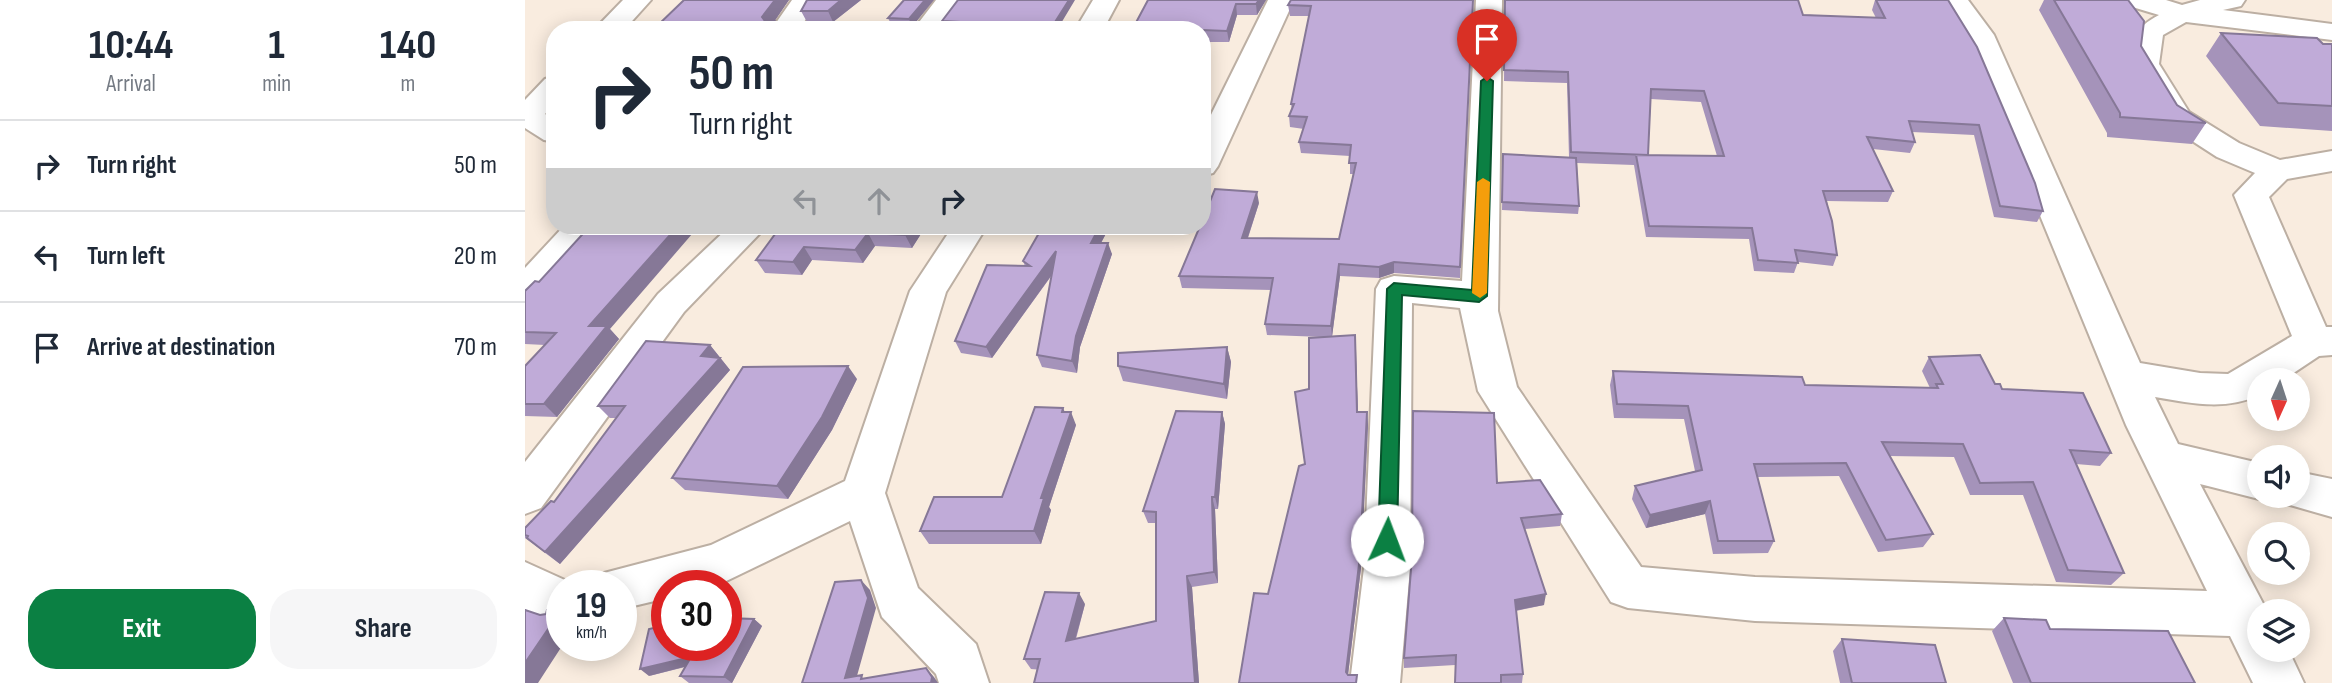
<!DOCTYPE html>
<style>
body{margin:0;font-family:"Sofia Sans Condensed",sans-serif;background:#f6f6f7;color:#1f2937;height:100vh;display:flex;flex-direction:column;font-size:26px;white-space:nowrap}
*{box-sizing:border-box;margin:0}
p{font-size:23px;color:#747a83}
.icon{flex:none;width:38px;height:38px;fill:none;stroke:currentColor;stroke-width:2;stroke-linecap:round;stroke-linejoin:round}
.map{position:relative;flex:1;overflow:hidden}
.sheet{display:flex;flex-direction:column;background:#fff;width:525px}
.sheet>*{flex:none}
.hud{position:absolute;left:21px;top:21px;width:665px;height:214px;border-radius:28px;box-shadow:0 4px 18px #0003;background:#fff;color:#1f2937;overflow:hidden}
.needle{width:46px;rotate:183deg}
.fabs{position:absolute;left:1722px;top:368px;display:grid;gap:14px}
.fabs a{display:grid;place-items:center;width:63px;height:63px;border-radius:50%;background:#fff;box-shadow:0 4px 18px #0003;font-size:35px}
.speed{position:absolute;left:21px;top:570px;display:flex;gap:14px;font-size:35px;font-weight:700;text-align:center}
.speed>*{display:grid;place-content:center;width:91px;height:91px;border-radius:50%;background:#fff;box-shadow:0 4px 18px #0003;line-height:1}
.speed small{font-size:18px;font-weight:400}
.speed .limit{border:10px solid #d22;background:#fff;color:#111}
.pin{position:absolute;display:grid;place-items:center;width:60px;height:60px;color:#fff;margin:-72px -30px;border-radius:50% 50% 50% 0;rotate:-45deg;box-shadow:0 0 7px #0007}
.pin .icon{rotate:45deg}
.me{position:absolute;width:77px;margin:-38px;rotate:2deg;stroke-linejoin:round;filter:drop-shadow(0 0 5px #0008)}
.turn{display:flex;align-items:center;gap:24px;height:147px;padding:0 28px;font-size:32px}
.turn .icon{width:91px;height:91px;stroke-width:2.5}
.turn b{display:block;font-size:49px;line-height:60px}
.lanes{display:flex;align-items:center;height:66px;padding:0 28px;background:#0003;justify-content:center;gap:35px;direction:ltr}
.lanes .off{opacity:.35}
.eta{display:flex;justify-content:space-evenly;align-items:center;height:119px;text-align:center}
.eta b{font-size:42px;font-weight:700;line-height:49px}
.primary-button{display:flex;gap:14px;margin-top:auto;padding:14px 28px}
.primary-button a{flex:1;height:80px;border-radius:28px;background:#0b8043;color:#fff;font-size:28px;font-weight:700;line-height:80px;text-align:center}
.primary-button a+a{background:#f6f6f7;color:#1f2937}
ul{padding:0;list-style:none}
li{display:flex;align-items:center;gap:21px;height:91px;padding:0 28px;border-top:2px solid #e0e1e3}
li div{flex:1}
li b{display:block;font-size:26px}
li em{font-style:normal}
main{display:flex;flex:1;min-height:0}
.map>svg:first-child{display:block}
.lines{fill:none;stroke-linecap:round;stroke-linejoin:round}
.minor-casing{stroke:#bcafa3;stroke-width:4}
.minor{fill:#fff;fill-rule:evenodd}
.wall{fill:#a593ba;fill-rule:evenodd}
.shaded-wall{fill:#867897}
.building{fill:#c0abd8;stroke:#867897;stroke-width:2}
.route{fill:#0b8043;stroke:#07532c;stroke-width:2}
.slow{fill:#f59e0b}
</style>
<main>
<section class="sheet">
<div class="eta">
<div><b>10:44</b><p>Arrival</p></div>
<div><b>1</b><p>min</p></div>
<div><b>140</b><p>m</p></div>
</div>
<ul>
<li><svg class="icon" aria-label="right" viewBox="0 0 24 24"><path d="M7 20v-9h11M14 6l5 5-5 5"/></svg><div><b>Turn right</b></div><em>50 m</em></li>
<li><svg class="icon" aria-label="left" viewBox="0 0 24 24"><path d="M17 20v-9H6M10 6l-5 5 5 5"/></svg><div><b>Turn left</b></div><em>20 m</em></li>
<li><svg class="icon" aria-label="arrive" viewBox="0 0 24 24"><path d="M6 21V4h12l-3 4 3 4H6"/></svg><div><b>Arrive at destination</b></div><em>70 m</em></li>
</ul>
<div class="primary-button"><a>Exit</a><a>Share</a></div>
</section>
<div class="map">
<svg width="1807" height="683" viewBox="0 0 1807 683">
<rect width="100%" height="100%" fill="#f9ecdf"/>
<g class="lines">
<defs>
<path id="minor" d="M98,0H126L99,30H69Z
M267,0H293L274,30H246Z
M411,0H438L416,30H388Z
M568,0H594L578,30H550Z
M743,0H769L693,166L688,173L677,176V133Z
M951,0H977L973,311L992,387L1116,567L1230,577L1682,591L1601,425L1441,35L1417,0H1443L1469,35L1615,363L1675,373L1703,374L1767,336L1709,195L1730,173L1692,157L1641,124L1606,64C1610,36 1608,29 1634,15L1604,6L1600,0H1641L1657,5L1675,0H1720L1716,6L1698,10L1807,24V40L1661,22L1638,35L1634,64L1664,112L1714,143L1755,160L1807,151V171L1762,179L1744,197L1801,327H1807V355L1794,356L1758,380H1734V395C1700,411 1665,403 1630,397L1653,444L1734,463V495H1745L1734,499L1675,484L1742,611H1734V649H1763L1779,683H1728L1705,636L1230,621L1103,608L1086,602L953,391L935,308L887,303L885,568L875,683H825L839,568L851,289L856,280L869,276L937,281Z
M30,76V103L20,114L30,120V142L19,140L0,128V100L20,79Z
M39,226H75L13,301L0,305V268Z
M205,226H242L159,312L16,508L0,514V462L133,294Z
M428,226H462L421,292L360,493L393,588L451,644L464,683H414L411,674L357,617L325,521L193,585L142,586V598L96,609V586H73L79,573L186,545L320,481L385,291Z
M1773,472L1807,479V517L1758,503L1754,495H1773Z
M0,562L53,586H37V624C24,625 11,616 0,609Z"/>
</defs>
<!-- minor casing -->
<use href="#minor" class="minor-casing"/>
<!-- minor -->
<use href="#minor" class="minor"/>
</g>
<!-- wall -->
<path class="wall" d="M159,0H264L249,21L254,30H136L133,25Z
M282,0H336L308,22H282L276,11Z
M379,0L387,27L367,26L363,18Z
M623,0H741L732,15H712L704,42H677V30Z
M948,0L935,278L869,273L854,278L815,276L807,336L830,335L833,412H842L843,425L836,568L823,675L714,683L743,594L780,464L784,389L798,337L742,335L740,324L746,290L657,288L654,276L734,203L723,238L814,239L828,174H825V156L776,153L774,142L779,129L765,127L764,116L767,110L766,104L784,16H765L763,5Z
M980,0L1351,18L1347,10L1350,0H1423L1518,211L1512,222L1469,217L1449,135L1387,132L1390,142L1385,153L1348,149L1368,191L1363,202L1302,201L1312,255L1308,266L1273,262L1269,273L1229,271L1224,239L1121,237L1109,165L1052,163L1054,206L1053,214L977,210L978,162L1044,157L1042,83L979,81ZM1126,99L1176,102L1192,156L1123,155Z
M1519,0H1603L1616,46L1652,105L1681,123L1667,144L1582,137V133L1514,10Z
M417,21L532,30L420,29Z
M1696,33L1807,44V131L1735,126L1681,56Z
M256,226H401L387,248L350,246L338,263L287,260L277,275L240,273L231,260Z
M518,226H585L576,243L587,254L555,347L552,373L517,367L512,355L527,275L467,358L436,353L430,341L500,266L498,261Z
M0,291L85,329L94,339L32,417L0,416V366L20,345L0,344Z
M185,345L205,370L35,564L0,538V528L29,502L91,418H85L73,406Z
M702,347L706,362L702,399L598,381L593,366Z
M1404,357L1470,384L1586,453L1575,466L1551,464L1599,573L1586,585L1531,582L1498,495H1445L1429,457L1364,456L1408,534L1398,547L1353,552L1314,476L1232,477L1249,541L1243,553L1188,554L1180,514L1121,528L1107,499L1110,486L1170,471L1159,419L1089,418L1085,385L1088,371L1280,385L1405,388L1397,371Z
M332,379L307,430L263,499L160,490L147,478Z
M540,412L551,425L524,507L526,510L516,544H404L395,531L477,497Z
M697,412L700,424L693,509H690L693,583L667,587L674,683L506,669L499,659L560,604L551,639L631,621V523H623L618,511Z
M972,483L1037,514L1035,526L1000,529L1019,605L991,611L998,674L997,683H930V665L879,668V658Z
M1479,618L1525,629L1670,683H1488L1467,631Z
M229,619L237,626L207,683H164L155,676L160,667L124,676Z
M1317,639L1421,683H1315L1308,651Z"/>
<!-- shaded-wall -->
<path class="shaded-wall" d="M250,0H264L249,22V21L254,30H245L237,17Z
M316,0H336L308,22L303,11Z
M400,0H409L387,27L384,19Z
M544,0H550L532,30H525Z
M734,0H741L732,15L731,4Z
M711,4L712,15L704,42L702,31Z
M732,192L734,203L719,249L717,238Z
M153,226H174L85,329L94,339L32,417L19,404L64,326Z
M386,226H401L387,248L380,235Z
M575,226H585L570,254L566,243Z
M343,233L350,246L338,263L330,250Z
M583,243L587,254L555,347L552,373L547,361L551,336Z
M279,247L287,260L277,275L268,262Z
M531,251L536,262L467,358L461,347Z
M869,262V273L854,278V267Z
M814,264L815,276L807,337L806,326Z
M830,335L831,349L833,425L832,412Z
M185,345L205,370L35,564L20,552Z
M702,347L706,362L702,399L699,384Z
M323,366L332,379L307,430L263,499L252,486Z
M538,408L543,419L546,412L551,425L524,507L526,510L516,544L509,531Z
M697,412L700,424L693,509L690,497Z
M842,412L843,425L836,568L822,683L821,672Z
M687,497L690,509L693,583L689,572Z
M1185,501L1180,514L1121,528L1125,515Z
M662,576L667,587L674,683H670Z
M336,580L345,590L351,608L330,683L320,678Z
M554,593L560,604L547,651L541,641Z
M1021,594L1019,605L988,611L990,600Z
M36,610L37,611V646L13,683H0V663Z
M229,619L237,626L207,683L199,677Z
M166,657L174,663L124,676L115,669Z
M401,668L409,677L413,683H406Z"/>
<!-- building -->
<path class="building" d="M159,0H250L237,17L240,21H249L244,27L133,25Z
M282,0H316L303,11H276Z
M379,0H400L384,19L363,18Z
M433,0H544L525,30H429L434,22L417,21Z
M623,0H734L731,4H711L702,31L677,30H607Z
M766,0H948L935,267L869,262L854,267L814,264L806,326L740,324L748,278L654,276L675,226H677V221L690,189L732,192L717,238L814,239L831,163H824L826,145L774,142L782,117L764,116L769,104H766L786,6L763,5Z
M980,0H1273L1278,15L1360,18L1351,0H1423L1452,47L1510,183L1518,211L1475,206L1454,125L1384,121L1390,142L1342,137L1368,191H1298L1307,221L1312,255L1270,250L1273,263L1233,260L1227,228L1124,226L1111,155L1199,156L1179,91L1126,89L1123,155L1046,152L1043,72L979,70Z
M1529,0H1603L1619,21L1616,46L1652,105L1681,123L1595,117V113Z
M1696,33L1792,38L1798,44H1807V106L1753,103Z
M978,154L1051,158L1054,206L977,202Z
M65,226H153L64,326H82L19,404H0V366L31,333L0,332V291L10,281L14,282Z
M256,226H386L380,235L343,233L330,250L279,247L268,262L231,260Z
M518,226H575L566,243H583L551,336L547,361L512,355L531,251L461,347L430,341L462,265L505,266L498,261Z
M830,335L832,412H842L835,556L821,672L823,675H832L831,683H714L729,593L743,594L774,466L780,464L770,392L784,389V338Z
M121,341L185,345L176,356L195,358L20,552L2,538L3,536L0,535V528L26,501L29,502L100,406H73Z
M702,347L699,384L593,366V353Z
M1455,355L1470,384H1475L1477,389L1558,393L1586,453L1545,450L1599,573L1543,570L1508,482L1455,483L1438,444L1357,442L1408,534L1361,540L1321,463L1229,464L1249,541H1193L1185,501L1125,515L1110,486L1177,470L1163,406L1092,404L1088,371L1277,377L1280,385L1413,388L1411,384H1418L1404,357Z
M323,366L297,417L252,486L147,478L218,367Z
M510,407L538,408L537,412H546L516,498H519L509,531H395L409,497H477Z
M651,411L697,412L690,497H687L689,572L662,576L670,683H509L515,659H499L520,592L554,593L541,641L631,621V512L618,511Z
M888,411L969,413L972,483L1015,480L1037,514L996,518L1021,594L990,600L998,674L976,675V683H930L931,655L879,658L887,557Z
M336,580L343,598L320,678L337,675L336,679L401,668L407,677L406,683H277L310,582Z
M0,610L15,615L21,614L22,610H36L0,663Z
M201,618L229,619L199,677L155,676L166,657L115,669L124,629L142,625V646H201Z
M1479,618L1521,620L1525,629L1643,631L1670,683H1506Z
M1317,639L1410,645L1421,683H1327Z"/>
<!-- route -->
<path class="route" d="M962,77L968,81L962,296L954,302L877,295L872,540L869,546L862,548L856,546L853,540L862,289L869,283L947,290L956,81Z"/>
<!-- slow -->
<path class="slow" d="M958,178L965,182L962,293L955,298L947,293L952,182Z"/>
</svg>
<div class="fabs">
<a><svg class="needle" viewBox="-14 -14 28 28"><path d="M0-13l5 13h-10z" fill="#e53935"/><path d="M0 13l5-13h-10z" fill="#747a83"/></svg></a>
<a><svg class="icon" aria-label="sound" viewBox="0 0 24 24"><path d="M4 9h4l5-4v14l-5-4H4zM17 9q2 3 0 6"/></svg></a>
<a><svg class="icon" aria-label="search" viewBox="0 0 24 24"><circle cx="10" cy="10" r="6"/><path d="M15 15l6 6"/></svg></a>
<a><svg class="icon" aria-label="layers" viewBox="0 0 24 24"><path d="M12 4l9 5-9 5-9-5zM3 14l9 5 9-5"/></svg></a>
</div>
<div class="speed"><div>19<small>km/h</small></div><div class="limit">30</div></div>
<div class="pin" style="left:962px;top:81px;background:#d93025"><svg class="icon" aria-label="arrive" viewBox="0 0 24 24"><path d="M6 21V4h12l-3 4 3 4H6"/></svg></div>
<svg class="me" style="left:862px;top:540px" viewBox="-20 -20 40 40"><circle r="19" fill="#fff"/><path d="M0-13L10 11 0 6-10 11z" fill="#0b8043"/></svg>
<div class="hud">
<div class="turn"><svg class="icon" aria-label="right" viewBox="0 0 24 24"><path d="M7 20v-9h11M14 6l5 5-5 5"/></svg><div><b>50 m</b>Turn right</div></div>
<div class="lanes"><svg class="icon off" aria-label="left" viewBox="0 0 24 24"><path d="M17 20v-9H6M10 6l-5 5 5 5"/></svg><svg class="icon off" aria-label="ahead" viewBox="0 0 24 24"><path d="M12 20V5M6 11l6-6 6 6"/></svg><svg class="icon" aria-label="right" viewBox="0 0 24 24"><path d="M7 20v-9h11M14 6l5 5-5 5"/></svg></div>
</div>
</div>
</main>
